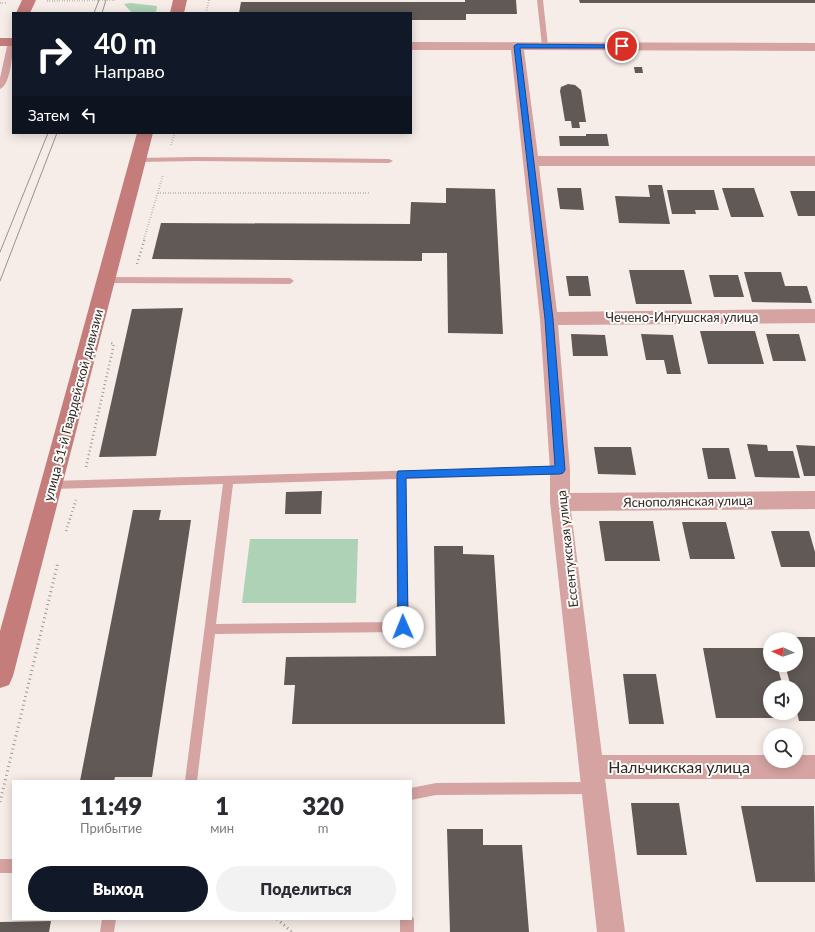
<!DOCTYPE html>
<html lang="ru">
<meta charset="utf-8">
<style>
body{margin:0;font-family:Lato,sans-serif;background:#f2f2f3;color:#2b2b33;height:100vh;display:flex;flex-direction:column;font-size:15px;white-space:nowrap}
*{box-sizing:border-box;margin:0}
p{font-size:13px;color:#7c7c81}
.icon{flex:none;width:22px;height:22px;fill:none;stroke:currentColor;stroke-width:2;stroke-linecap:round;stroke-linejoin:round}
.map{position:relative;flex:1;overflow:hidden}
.sheet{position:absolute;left:12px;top:780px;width:400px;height:140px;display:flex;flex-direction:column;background:#fff;border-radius:0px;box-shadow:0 2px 10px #0003}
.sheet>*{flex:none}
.hud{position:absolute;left:12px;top:12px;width:400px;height:122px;border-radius:0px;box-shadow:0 2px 10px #0003;background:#111827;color:#fff;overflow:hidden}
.needle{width:26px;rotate:273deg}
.buttons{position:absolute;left:763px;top:632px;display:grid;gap:8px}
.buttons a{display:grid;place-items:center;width:40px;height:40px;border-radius:50%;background:#fff;box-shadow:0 2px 10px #0003;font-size:20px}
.pin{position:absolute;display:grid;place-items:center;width:34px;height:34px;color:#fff;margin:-17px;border:2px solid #fff;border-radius:50%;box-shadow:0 1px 4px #0007}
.me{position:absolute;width:44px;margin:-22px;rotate:359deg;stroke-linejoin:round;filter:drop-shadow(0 0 3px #0008)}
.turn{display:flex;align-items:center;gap:14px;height:84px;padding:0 16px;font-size:18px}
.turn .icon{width:52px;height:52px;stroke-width:2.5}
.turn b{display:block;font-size:28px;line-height:34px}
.then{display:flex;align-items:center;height:38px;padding:0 16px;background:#0003;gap:8px;font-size:15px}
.eta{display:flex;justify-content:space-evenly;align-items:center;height:68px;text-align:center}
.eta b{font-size:24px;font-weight:800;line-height:28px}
.primary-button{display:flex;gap:8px;margin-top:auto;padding:8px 16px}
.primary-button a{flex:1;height:46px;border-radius:24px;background:#111827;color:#fff;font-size:16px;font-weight:800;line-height:46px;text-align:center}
.primary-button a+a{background:#f2f2f3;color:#2b2b33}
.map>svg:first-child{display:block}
.green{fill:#aed2b6}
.building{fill:#615956}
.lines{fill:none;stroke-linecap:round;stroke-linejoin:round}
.path-far2{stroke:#9f9894;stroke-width:2;stroke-dasharray:0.5 2;stroke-linecap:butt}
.path-far1{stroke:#9f9894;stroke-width:2.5;stroke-dasharray:1 3;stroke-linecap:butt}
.path{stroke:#9f9894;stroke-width:3;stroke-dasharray:1 3.5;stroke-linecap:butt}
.service{fill:#d5a3a1;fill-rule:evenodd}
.minor{fill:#d5a3a1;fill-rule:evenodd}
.secondary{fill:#c47d7b;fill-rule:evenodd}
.tram{stroke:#99928f;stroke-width:1}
.route{fill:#1a73e8;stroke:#114b97}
.labels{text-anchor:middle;stroke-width:4;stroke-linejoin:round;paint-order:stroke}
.street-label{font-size:13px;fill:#2c2927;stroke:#fffbf9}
.near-street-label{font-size:16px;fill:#2c2927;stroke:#fffbf9}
</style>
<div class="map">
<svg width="815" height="932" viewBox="0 0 815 932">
<rect width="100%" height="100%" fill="#f6ece8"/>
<!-- green -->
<path class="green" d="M130,3L157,6L156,13H132L124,4Z
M250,539H358L356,603H242Z"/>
<!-- building -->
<path class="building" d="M465,0H516L517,14H466V20H411V13H239L241,2H465Z
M579,0H815V3H580Z
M634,67H642L643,73H635Z
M568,84L575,85L581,90L586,122H579L580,128H572L571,121H565L560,91L561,87Z
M586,134H607L609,146H560L559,136H586Z
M648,185H662L670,224L619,223L615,196L650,197Z
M446,188L495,189L503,334L448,333L447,253H422V261L152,259L161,223L410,224L411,202L446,203Z
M557,188H581L584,210L560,209Z
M722,188H754L764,217H731Z
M667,190H714L719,210H695L696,214H672Z
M790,191H815V216H798Z
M629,270H684L692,304H636Z
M744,272H781L785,286H807L812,303L752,302Z
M709,275H738L744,297H714Z
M566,276H588L591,296H569Z
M183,308L156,456L99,457L132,309Z
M700,331H755L764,364H708Z
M571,334L605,335L608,356H573Z
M641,334L673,335L681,374H667L664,360H646Z
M766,334H799L806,361H773Z
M747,444L767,445L768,451H793L800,478L755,477Z
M796,445L815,446V476H804Z
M594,447H631L636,475L598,474Z
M702,448H729L736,479H708Z
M322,491L321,514H285L286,492Z
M133,510H161L159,520H191L152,777H115L114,781H80Z
M599,521H653L660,561H605Z
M682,522H726L735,559H690Z
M771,531H809L815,552V567H781Z
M434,546H463V554L494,555L505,724H292L295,685H284L286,657L436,656Z
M778,637H815V721H799L796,708V687H791L785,665H796V639H779Z
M703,648H770V665H777L783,687H770V713H789L790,718H716Z
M623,674H656L664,724H629Z
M631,803H679L687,855H637Z
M741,806H814L815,882H756Z
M447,829H483V845H522L529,932H450Z
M51,921L49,932H0V922Z"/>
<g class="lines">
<!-- path-far2 -->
<path class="path-far2" d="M47,1L115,0
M0,3H6
M206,13L209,0
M171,145L175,133
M158,193H369
M144,239L163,175"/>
<!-- path-far1 -->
<path class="path-far1" d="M137,264L145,238
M86,467L114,344L111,343
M66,531L76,500"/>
<!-- path -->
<path class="path" d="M0,802L58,562
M277,919L292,932"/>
<!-- service -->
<path class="service" d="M537,0H543L548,46L545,48L542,46Z
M11,40H13C13,51 11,85 0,89V78L8,42Z
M196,157L389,159L393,161L389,163L196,161L138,162L134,160L138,158Z
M106,277L290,278L294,281L290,284L106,283L102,280Z
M560,466L564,467L565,470L564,473L560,474L406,479L409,627L407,631L403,632L215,634L197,781H185L223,484L52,489L48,488L47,485L48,482L52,481ZM396,479L397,622L216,624L233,484Z
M594,782L598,784L600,788L598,792L594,794L436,795L411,800V788L436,783Z
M0,859H13V873H0Z
M411,914L414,919V932H400V919H411Z
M102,919H116L114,932H100Z"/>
<!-- minor -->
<path class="minor" d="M411,42L815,43V51L524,50L538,156H815V166H539L557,312L815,309V323L558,325L570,470V493L815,491V509L571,511L602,755H770V761H796V755H815V779H605L625,932H597L550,502V470L540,319L511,50H411Z"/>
<!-- secondary -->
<path class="secondary" d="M22,0H36L30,13H16Z
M173,0H187L184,13H170Z
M0,38H13V46H0Z
M137,133H153L13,676L9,685L0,688V631Z"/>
<!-- tram -->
<path class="tram" d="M94,13L99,0
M102,13L106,0
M0,252L48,133
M0,281L57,133"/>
</g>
<!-- route -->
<path class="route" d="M517,44L622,45L625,46L622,48H520L553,319L565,470L563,473L560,474L406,478L408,627L407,631L403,632L400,631L398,627L397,474L398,471L555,466L545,319L514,46Z"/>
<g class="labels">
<!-- street labels -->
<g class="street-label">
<text x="682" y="322">Чечено-Ингушская улица</text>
<text transform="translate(73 405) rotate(-75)" y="5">улица 51-й Гвардейской дивизии</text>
<text transform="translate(688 501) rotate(-1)" y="5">Яснополянская улица</text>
<text transform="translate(567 549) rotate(-96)" y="5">Ессентукская улица</text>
</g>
<!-- near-street labels -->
<g class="near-street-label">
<text x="679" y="773">Нальчикская улица</text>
</g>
</g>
</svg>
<div class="buttons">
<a><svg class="needle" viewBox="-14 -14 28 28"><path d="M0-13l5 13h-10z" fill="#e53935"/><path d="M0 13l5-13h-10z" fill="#7c7c81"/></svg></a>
<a><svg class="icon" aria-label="sound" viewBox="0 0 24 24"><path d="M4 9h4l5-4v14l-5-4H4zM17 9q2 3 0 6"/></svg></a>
<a><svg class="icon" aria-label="search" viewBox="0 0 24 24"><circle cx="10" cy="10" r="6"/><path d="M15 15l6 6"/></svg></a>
</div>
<div class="pin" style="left:622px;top:46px;background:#d93025"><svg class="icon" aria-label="arrive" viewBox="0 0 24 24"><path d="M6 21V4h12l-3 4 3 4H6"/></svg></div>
<svg class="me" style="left:403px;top:627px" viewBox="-20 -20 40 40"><circle r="19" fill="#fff"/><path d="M0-13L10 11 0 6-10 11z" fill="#1a73e8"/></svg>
<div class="hud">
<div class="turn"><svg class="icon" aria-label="right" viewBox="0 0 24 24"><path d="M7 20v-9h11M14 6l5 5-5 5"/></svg><div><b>40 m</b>Направо</div></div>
<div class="then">Затем<svg class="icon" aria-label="left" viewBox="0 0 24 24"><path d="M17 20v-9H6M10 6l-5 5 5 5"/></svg></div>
</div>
<section class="sheet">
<div class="eta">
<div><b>11:49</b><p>Прибытие</p></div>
<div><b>1</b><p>мин</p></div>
<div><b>320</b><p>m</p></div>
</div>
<div class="primary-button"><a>Выход</a><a>Поделиться</a></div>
</section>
</div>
